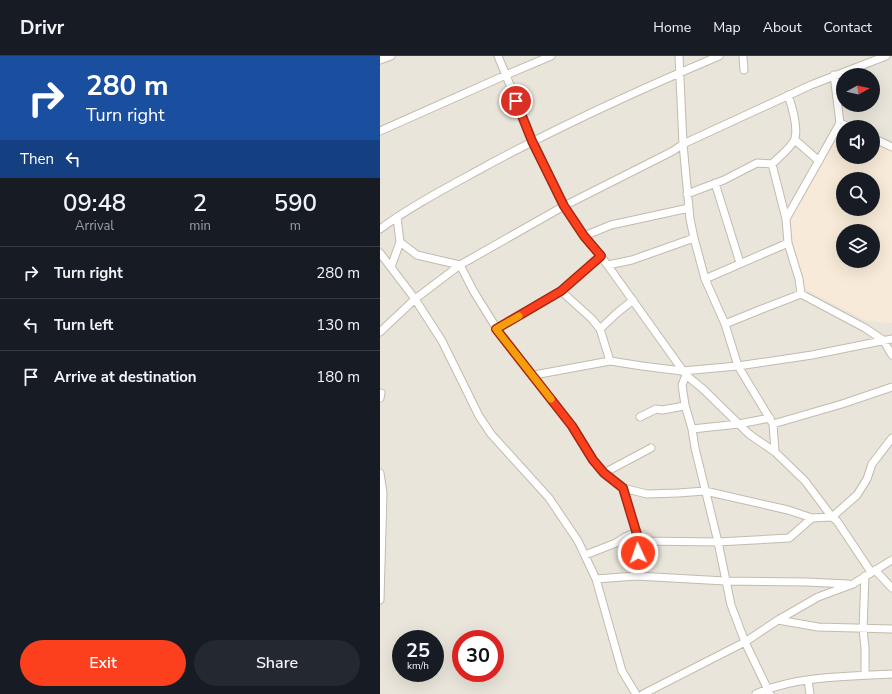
<!DOCTYPE html>
<style>
body{margin:0;font-family:"Nunito Sans",sans-serif;background:#242831;color:#f1f3f6;height:100vh;display:flex;flex-direction:column;font-size:15px;white-space:nowrap}
*{box-sizing:border-box;margin:0}
p{font-size:13px;color:#9ea1a6}
.icon{flex:none;width:22px;height:22px;fill:none;stroke:currentColor;stroke-width:2;stroke-linecap:round;stroke-linejoin:round}
.map{position:relative;flex:1;overflow:hidden}
.side{display:flex;flex-direction:column;background:#171b24;width:380px}
.side>*{flex:none}
.banner{background:#1a4fa0;color:#fff;overflow:hidden}
.needle{width:26px;rotate:82deg}
.tools{position:absolute;left:456px;top:12px;display:grid;gap:8px}
.tools a{display:grid;place-items:center;width:44px;height:44px;border-radius:50%;background:#171b24;box-shadow:0 4px 16px #0002;font-size:20px}
.speed{position:absolute;left:12px;top:574px;display:flex;gap:8px;font-size:20px;font-weight:700;text-align:center}
.speed>*{display:grid;place-content:center;width:52px;height:52px;border-radius:50%;background:#171b24;box-shadow:0 4px 16px #0002;line-height:1}
.speed small{font-size:10px;font-weight:400}
.speed .limit{border:6px solid #d22;background:#fff;color:#111}
.pin{position:absolute;display:grid;place-items:center;width:34px;height:34px;color:#fff;margin:-17px;border:2px solid #fff;border-radius:50%;box-shadow:0 1px 4px #0007}
.me{position:absolute;width:44px;margin:-22px;rotate:357deg;stroke-linejoin:round;filter:drop-shadow(0 0 3px #0008)}
.turn{display:flex;align-items:center;gap:14px;height:84px;padding:0 20px;font-size:18px}
.turn .icon{width:52px;height:52px;stroke-width:2.5}
.turn b{display:block;font-size:28px;line-height:34px}
.then{display:flex;align-items:center;height:38px;padding:0 20px;background:#0003;gap:8px;font-size:15px}
.eta{display:flex;justify-content:space-evenly;align-items:center;height:68px;text-align:center}
.eta b{font-size:24px;font-weight:600;line-height:28px}
.primary-button{display:flex;gap:8px;margin-top:auto;padding:8px 20px}
.primary-button a{flex:1;height:46px;border-radius:24px;background:#fc3f1d;color:#fff;font-size:16px;font-weight:600;line-height:46px;text-align:center}
.primary-button a+a{background:#242831;color:#f1f3f6}
ul{padding:0;list-style:none}
li{display:flex;align-items:center;gap:12px;height:52px;padding:0 20px;border-top:1px solid #363941}
li div{flex:1}
li b{display:block;font-size:15px}
li em{font-style:normal}
header{display:flex;align-items:center;gap:24px;box-sizing:border-box;height:56px;padding:0 20px;background:#171b24;border-bottom:1px solid #363941}
header strong{font-size:19px}
nav{display:flex;gap:22px;margin-inline-start:auto;font-size:14px}
main{display:flex;flex:1;min-height:0}
.map>svg:first-child{display:block}
.residential{fill:#eae5da;fill-rule:evenodd}
.commercial{fill:#f7ead8;fill-rule:evenodd}
.lines{fill:none;stroke-linecap:round;stroke-linejoin:round}
.minor-casing{stroke:#c2bbae;stroke-width:9}
.minor{stroke:#fff;stroke-width:7}
.route-casing{stroke:#a42913;stroke-width:10}
.route{stroke:#fc3f1d;stroke-width:7}
.slow{stroke:#f59e0b;stroke-width:7}
</style>
<header>
<strong>Drivr</strong>
<nav><a>Home</a><a>Map</a><a>About</a><a>Contact</a></nav>
</header>
<main>
<section class="side">
<div class="banner">
<div class="turn"><svg class="icon" aria-label="right" viewBox="0 0 24 24"><path d="M7 20v-9h11M14 6l5 5-5 5"/></svg><div><b>280 m</b>Turn right</div></div>
<div class="then">Then<svg class="icon" aria-label="left" viewBox="0 0 24 24"><path d="M17 20v-9H6M10 6l-5 5 5 5"/></svg></div>
</div>
<div class="eta">
<div><b>09:48</b><p>Arrival</p></div>
<div><b>2</b><p>min</p></div>
<div><b>590</b><p>m</p></div>
</div>
<ul>
<li><svg class="icon" aria-label="right" viewBox="0 0 24 24"><path d="M7 20v-9h11M14 6l5 5-5 5"/></svg><div><b>Turn right</b></div><em>280 m</em></li>
<li><svg class="icon" aria-label="left" viewBox="0 0 24 24"><path d="M17 20v-9H6M10 6l-5 5 5 5"/></svg><div><b>Turn left</b></div><em>130 m</em></li>
<li><svg class="icon" aria-label="arrive" viewBox="0 0 24 24"><path d="M6 21V4h12l-3 4 3 4H6"/></svg><div><b>Arrive at destination</b></div><em>180 m</em></li>
</ul>
<div class="primary-button"><a>Exit</a><a>Share</a></div>
</section>
<div class="map">
<svg width="512" height="638" viewBox="0 0 512 638">
<rect width="100%" height="100%" fill="#f6f3ec"/>
<!-- residential -->
<path class="residential" d="M0,0H512V638H0ZM463,19H493V49H463ZM463,71H493V101H463ZM463,123H493V153H463ZM463,175H493V205H463ZM21,583H55V617H21ZM81,583H115V617H81Z"/>
<!-- commercial -->
<path class="commercial" d="M468,67L478,71H463V101H493V78L512,87V267L487,265L421,231L405,164L454,69ZM463,123H493V153H463ZM463,175H493V205H463Z"/>
<g class="lines">
<defs>
<path id="minor" d="M118,0L153,85L184,150L204,180L221,200L306,319L302,329L305,349L312,373L315,392L338,486L351,549L365,586L390,638
M299,0L303,88L310,163L314,182L325,223L345,268L358,310L393,368L395,396L425,425L452,461L457,465L491,516
M363,0L364,14
M0,4L11,0
M460,67L469,71
M0,75L126,19L171,0
M493,82L512,91
M415,84L439,105
M392,108L406,163L408,187L419,223L421,238L485,272L503,284L512,299
M335,127L360,207
M307,138L344,124L377,107L392,108C397,103 414,89 415,82C418,71 412,50 408,39
M17,161L20,186L37,199L80,209L94,236L117,273L192,370L213,404L223,417L243,432L267,438L298,437L325,435L408,454L432,462L452,461L477,439L487,423L492,408L512,382
M406,163L460,67L454,19
M0,173C30,151 64,133 97,115C175,72 256,35 339,0
M204,180L231,169L309,152
M0,197L35,243L62,285L99,360L111,378L169,442L198,485L216,523L242,615L256,638
M228,209L252,204L314,182
M11,211L20,186
M325,223L408,187
M181,235L212,263L220,273L230,305
M345,268L382,253L421,238
M117,273L181,235L221,200
M220,273L237,257L253,244
M0,276L35,243L80,209L184,150L293,95L303,88L431,29L506,0
M154,319L230,305L262,310L302,315L358,310L432,299L512,283
M306,319L323,333L369,378L395,396
M0,342L1,337
M260,361L276,353L282,354L299,351L305,349
M393,368L462,348L512,331
M312,373L359,368L390,362
M0,417L3,437L0,544
M224,417L271,392
M243,432L259,485L256,520
M259,485L338,486L409,482L432,462
M205,499L236,487L245,481L257,476
M495,514L512,532
M485,520L483,573L485,592V619
M216,523L256,520L345,525L427,526L468,528
M398,564L438,571L512,573
M428,624L430,638
M263,638L365,586L398,564L438,541L473,528L512,504
M376,638C414,620 471,620 512,618"/>
</defs>
<!-- minor casing -->
<use href="#minor" class="minor-casing"/>
<!-- minor -->
<use href="#minor" class="minor"/>
</g>
<g class="lines">
<defs>
<path id="route" d="M136,45L152,85L184,150L204,180L221,200L181,235L116,273L192,370L213,404L224,417L243,432L259,485L258,497"/>
</defs>
<!-- route casing -->
<use href="#route" class="route-casing"/>
<!-- route -->
<use href="#route" class="route"/>
<!-- slow -->
<path class="slow" d="M139,260L116,273L171,343"/>
</g>
</svg>
<div class="tools">
<a><svg class="needle" viewBox="-14 -14 28 28"><path d="M0-13l5 13h-10z" fill="#e53935"/><path d="M0 13l5-13h-10z" fill="#9ea1a6"/></svg></a>
<a><svg class="icon" aria-label="sound" viewBox="0 0 24 24"><path d="M4 9h4l5-4v14l-5-4H4zM17 9q2 3 0 6"/></svg></a>
<a><svg class="icon" aria-label="search" viewBox="0 0 24 24"><circle cx="10" cy="10" r="6"/><path d="M15 15l6 6"/></svg></a>
<a><svg class="icon" aria-label="layers" viewBox="0 0 24 24"><path d="M12 4l9 5-9 5-9-5zM3 14l9 5 9-5"/></svg></a>
</div>
<div class="speed"><div>25<small>km/h</small></div><div class="limit">30</div></div>
<div class="pin" style="left:136px;top:45px;background:#d93025"><svg class="icon" aria-label="arrive" viewBox="0 0 24 24"><path d="M6 21V4h12l-3 4 3 4H6"/></svg></div>
<svg class="me" style="left:258px;top:497px" viewBox="-20 -20 40 40"><circle r="17" fill="#fc3f1d" stroke="#fff" stroke-width="3"/><path d="M0-11L8 9 0 5-8 9z" fill="#fff"/></svg>
</div>
</main>
